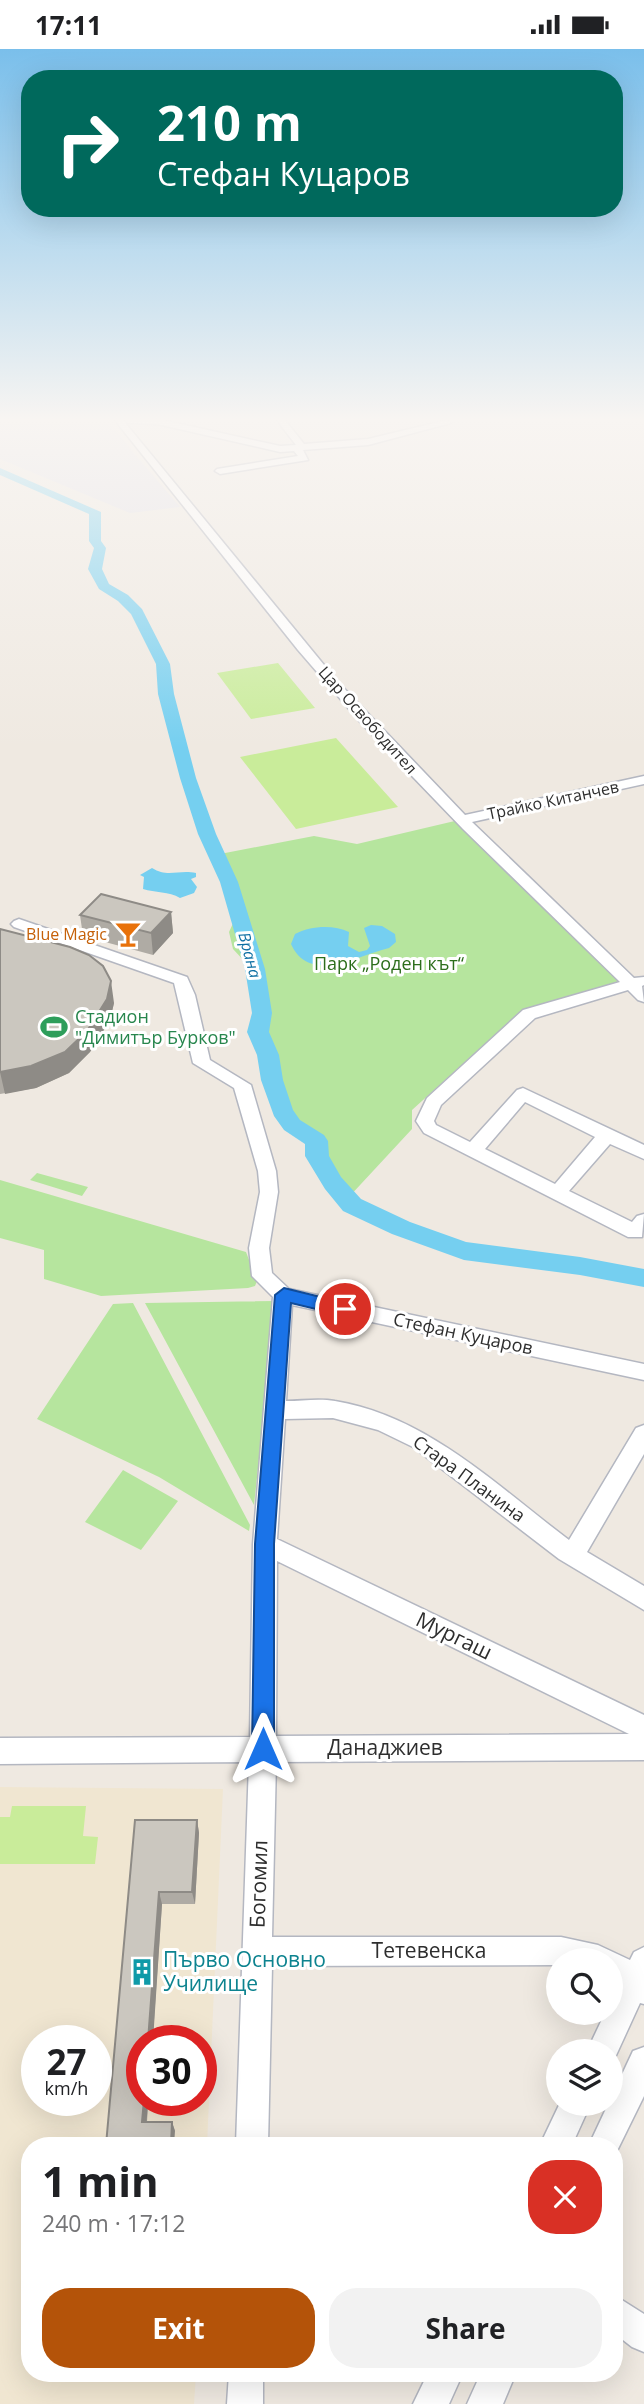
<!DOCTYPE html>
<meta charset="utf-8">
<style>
body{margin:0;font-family:"Open Sans",sans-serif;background:#f2f2f2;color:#202124;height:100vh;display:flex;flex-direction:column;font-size:26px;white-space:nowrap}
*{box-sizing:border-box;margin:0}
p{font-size:23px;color:#757577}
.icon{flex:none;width:38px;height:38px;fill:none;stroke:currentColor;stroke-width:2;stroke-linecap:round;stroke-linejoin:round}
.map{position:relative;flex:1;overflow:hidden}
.side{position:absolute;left:21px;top:2088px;width:602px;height:245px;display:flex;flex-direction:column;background:#fff;border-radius:28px;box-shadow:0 7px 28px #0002}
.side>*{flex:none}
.hud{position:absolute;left:21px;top:21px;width:602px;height:147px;border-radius:28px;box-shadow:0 7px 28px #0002;background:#00695c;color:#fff;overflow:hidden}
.fabs{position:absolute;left:546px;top:1899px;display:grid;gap:14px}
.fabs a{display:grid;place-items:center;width:77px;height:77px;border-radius:50%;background:#fff;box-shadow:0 7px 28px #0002;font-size:35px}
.speed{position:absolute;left:21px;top:1976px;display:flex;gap:14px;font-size:35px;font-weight:700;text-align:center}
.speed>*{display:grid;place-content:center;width:91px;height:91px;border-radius:50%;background:#fff;box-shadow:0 7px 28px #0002;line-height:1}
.speed small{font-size:18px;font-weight:400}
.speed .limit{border:10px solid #d22;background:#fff;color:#111}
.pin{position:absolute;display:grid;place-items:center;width:60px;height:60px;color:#fff;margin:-30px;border:4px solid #fff;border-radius:50%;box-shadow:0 2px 7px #0007}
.me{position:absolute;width:77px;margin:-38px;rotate:0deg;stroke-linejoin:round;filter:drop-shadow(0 0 5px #0008)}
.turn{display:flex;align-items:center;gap:24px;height:147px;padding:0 21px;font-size:32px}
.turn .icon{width:91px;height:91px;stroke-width:2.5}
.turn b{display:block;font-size:49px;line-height:60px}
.round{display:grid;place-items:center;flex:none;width:74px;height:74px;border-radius:28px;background:#f2f2f2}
.head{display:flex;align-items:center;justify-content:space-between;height:119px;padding:0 21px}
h1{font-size:42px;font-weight:700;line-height:52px}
.action{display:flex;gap:14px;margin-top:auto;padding:14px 21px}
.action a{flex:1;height:80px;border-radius:28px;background:#b45309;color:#fff;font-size:28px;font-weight:700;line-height:80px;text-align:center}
.action a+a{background:#f2f2f2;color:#202124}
.status{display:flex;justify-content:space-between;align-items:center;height:49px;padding:0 35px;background:#fff;direction:ltr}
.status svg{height:19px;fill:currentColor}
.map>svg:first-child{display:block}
.industrial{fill:#e3e1e8}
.education{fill:#f0e6d1;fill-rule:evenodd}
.green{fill:#b6e59e}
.pitch{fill:#c9ec9a}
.water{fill:#75cff0}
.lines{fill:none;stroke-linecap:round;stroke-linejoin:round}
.river{fill:#75cff0;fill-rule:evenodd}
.minor-casing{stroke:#b4b7c1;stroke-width:3}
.minor{fill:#fff;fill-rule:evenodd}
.wall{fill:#afaba4}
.shaded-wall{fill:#8e8b86}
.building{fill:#cbc7bf;stroke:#8e8b86;stroke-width:2}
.route{fill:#1a73e8;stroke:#114b97;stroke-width:2}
.labels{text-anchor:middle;stroke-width:6;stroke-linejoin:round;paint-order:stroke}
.far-street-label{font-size:16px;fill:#2e2e2e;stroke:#fff}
.far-food-label{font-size:16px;fill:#c56008;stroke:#fff;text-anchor:end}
.far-water-label{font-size:16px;font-style:italic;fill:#0d6fa3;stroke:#fff}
.park-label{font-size:18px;fill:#2c6e1b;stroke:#fff}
.leisure-label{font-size:18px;fill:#27864d;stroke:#fff;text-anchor:start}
.street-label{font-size:18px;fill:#2e2e2e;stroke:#fff}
.near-street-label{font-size:21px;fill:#2e2e2e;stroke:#fff}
.near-culture-label{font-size:21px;fill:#0d838f;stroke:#fff;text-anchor:start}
</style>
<div class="status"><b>17:11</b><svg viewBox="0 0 49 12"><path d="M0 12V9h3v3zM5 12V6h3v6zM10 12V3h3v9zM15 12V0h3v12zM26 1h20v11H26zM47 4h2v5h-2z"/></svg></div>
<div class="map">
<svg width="644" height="2355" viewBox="0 0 644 2355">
<rect width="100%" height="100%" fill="#efe9e1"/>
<!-- industrial -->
<path class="industrial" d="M0,370H105L180,458L130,464L0,410Z"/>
<!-- education -->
<path class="education" d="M0,1738L223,1740L207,2096H30V2324H196L194,2355H0ZM37,1992H96V2051H37ZM142,1992H201V2051H142Z"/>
<!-- green -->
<path class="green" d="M459,771L625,934L524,960L412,1061V1080L348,1149L283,1055L269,1023L263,982L267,947L246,914L233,900L229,883L236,868L220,805L314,787L357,795Z
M37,1124L88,1138L82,1147L30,1131Z
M0,1131L246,1203L257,1232L255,1237L248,1239L101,1247L44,1230V1201L0,1189Z
M276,1252L254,1456L145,1254Z
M133,1254L250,1476L249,1482L159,1428L37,1370L113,1255Z
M123,1421L178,1452L141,1501L85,1473Z"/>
<!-- pitch -->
<path class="pitch" d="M278,614L315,659L251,670L217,624Z
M336,689L398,758L296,780L240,708Z
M12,1757H86L83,1787L98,1788L95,1815H0V1768H10Z"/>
<!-- water -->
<path class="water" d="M152,819C168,829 179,820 196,824V828L191,830L197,838L194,844L180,849C169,842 155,844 143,840L144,828L140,826Z
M371,876L382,877L395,885L396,893L389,899C359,906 309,936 291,895L295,885C310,877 333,875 349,883L348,897L359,903L367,901L370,897L364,879Z"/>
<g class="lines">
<!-- river -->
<path class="river" d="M0,419L101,463V492L106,499L102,520L109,535L128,546L142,560L170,615L174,645L196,729L216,785L238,833L265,920L272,964L269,983L279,1006L283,1031L293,1061L300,1071L324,1086L328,1092L329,1107L341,1128L361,1150L410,1173L466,1193L580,1208L644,1220V1238L580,1226L464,1211L392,1185L343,1162L325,1140L305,1107V1095L284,1081L274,1067L261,1031L257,1006L247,983L252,964L245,920L220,833L198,785L180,729L158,645L156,615L131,565L118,552L99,540L88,520L94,499L89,492V465L0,426Z"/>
<defs>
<path id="minor" d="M114,370H122L338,633L465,766L644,727V735L472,773L634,929L644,928V936L642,937L644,953L638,951L628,941L535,969L441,1056L434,1072L436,1076L470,1093L517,1041L523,1039L644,1096V1110L610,1095L569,1142L632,1173L637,1167L644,1165L642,1188H628L424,1084L416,1072L427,1049L523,961L620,933L463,780L362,675L298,601ZM525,1053L595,1088L555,1135L485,1100Z
M125,370H158L280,397L296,396L276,370H284L304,395L368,390L447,371L451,374L368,396L303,401L308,411L220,425L215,422L217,420L298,407L294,402L280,403L157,375L128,374Z
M19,870L187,928L195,946L210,1011L251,1036L276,1122L278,1143L269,1199L272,1224L289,1240L644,1315V1331L292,1256L286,1352C302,1352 319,1349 335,1352C427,1367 497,1437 569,1491L636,1379L644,1376V1405L587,1503L644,1537V1561L559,1510L413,1398L378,1381L333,1369L285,1370L277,1490L644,1666V1711L276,1713L272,1888H561L598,1896L630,1911L634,1903L644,1898V1955L640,1954L613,2013L611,2014V2002H587L605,1964H611V1951L617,1937L611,1933V1911H558V1916L272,1917L268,2096H236L249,1713L0,1715V1689L250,1688L253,1495L273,1248L252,1227L249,1199L260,1143L258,1122L234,1039L193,1014L174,934L14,878L11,875L14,872ZM277,1512L629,1685L276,1687Z
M644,1998V2047L614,2108V2096H589L633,2002Z
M560,2054H591L572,2096H540Z
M614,2246L644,2265V2303L632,2298L614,2284Z
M229,2324H263V2355H227Z
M428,2324H463L449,2355H413Z
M481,2324H516L503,2355H467Z"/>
</defs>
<!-- minor casing -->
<use href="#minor" class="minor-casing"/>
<!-- minor -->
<use href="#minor" class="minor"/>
</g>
<!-- wall -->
<path class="wall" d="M171,863L173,884L153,906L83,887L80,866Z
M0,880L114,954L110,971L90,1003L69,1024L36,1039L0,1045Z
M135,1771H197L199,1784L195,1855H162L147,2073H172L175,2082L106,2096Z"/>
<!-- shaded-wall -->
<path class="shaded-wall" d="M171,863L173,884L153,906L151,884Z
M111,932L114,954L110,971L90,1003L69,1024L36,1039L5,1045L0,1023Z
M197,1771L199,1784L195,1855L192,1843Z
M159,1843L162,1855L153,1992H148Z
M144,2051H148L146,2082L142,2073Z
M172,2073L175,2082L174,2096H171Z"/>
<!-- building -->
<path class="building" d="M101,845L171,863L151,884L80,866Z
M0,880L70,898L89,906L103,917L111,932L107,950L87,982L65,1003L31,1017L0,1023Z
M135,1771H197L192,1843H159L148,1992H142V2051H144L142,2073H172L171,2096H106Z"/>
<!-- sky -->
<linearGradient id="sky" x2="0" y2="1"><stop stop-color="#7abfeb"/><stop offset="0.53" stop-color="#f8f5f2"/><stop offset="1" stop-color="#f8f5f2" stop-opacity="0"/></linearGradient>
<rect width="644" height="699" fill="url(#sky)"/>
<!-- route -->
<path class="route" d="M284,1239L345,1254L351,1256L354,1260L351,1265L345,1267L291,1254L274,1495V1700L271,1707L263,1711L255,1707L252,1700L255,1495L275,1246Z"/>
<!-- icons -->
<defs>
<symbol id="bar-bare" viewBox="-9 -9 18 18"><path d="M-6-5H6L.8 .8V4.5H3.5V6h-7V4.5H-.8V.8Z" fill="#e8710a" stroke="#fff" stroke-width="2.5" paint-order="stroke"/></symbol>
<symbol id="stadium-bare" viewBox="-9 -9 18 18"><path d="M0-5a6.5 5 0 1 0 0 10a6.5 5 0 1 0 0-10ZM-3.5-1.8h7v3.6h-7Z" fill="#2e9e5b" stroke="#fff" stroke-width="2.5" paint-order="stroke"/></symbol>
<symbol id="building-bare" viewBox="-9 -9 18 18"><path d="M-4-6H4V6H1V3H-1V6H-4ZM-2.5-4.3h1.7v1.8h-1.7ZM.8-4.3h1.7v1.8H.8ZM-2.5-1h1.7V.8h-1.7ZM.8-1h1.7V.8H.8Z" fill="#0f9aa8" stroke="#fff" stroke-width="2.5" paint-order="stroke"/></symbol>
</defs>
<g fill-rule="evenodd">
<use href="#bar-bare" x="109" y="866" width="38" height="38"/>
<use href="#stadium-bare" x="35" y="959" width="38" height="38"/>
<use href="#building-bare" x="123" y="1904" width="38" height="38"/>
</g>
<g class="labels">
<!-- far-street labels -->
<g class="far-street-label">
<text transform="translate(368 671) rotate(48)" y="6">Цар Освободител</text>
<text transform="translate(553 751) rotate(-12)" y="6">Трайко Китанчев</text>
</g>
<!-- far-food labels -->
<g class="far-food-label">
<text x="107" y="891">Blue Magic</text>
</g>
<!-- far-water labels -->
<g class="far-water-label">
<text transform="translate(250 906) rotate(75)" y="6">Врана</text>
</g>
<!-- park labels -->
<g class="park-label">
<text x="389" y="921">Парк „Роден кът“</text>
</g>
<!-- leisure labels -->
<g class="leisure-label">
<text x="75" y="974">Стадион<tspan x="75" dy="21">"Димитър Бурков"</tspan></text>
</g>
<!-- street labels -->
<g class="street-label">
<text transform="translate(463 1285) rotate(12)" y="6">Стефан Куцаров</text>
<text transform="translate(469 1430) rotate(36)" y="6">Стара Планина</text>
</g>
<!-- near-street labels -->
<g class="near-street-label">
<text transform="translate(454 1587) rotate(26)" y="7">Мургаш</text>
<text x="385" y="1706">Данаджиев</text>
<text transform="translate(259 1835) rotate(-88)" y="7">Богомил</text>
<text x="429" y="1909">Тетевенска</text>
</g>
<!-- near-culture labels -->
<g class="near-culture-label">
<text x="163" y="1918">Първо Основно<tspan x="163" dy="24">Училище</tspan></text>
</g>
</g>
</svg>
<div class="fabs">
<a><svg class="icon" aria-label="search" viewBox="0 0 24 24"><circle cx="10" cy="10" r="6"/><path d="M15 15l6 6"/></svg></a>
<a><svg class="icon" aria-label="layers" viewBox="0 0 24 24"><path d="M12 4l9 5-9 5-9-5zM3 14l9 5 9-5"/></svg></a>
</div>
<div class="speed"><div>27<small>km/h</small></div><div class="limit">30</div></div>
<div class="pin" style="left:345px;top:1260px;background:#d93025"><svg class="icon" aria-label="arrive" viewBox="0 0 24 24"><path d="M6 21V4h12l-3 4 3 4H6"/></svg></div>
<svg class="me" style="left:263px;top:1700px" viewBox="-20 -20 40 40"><path d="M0-17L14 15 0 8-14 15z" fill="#1a73e8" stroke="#fff" stroke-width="4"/></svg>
<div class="hud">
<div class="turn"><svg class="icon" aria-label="right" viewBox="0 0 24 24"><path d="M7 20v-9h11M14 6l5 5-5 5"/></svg><div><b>210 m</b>Стефан Куцаров</div></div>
</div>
<section class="side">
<div class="head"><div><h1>1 min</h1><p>240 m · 17:12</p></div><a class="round" style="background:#d93025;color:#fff"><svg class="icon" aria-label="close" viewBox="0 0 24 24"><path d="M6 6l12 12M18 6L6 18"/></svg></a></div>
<div class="action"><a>Exit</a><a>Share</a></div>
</section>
</div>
